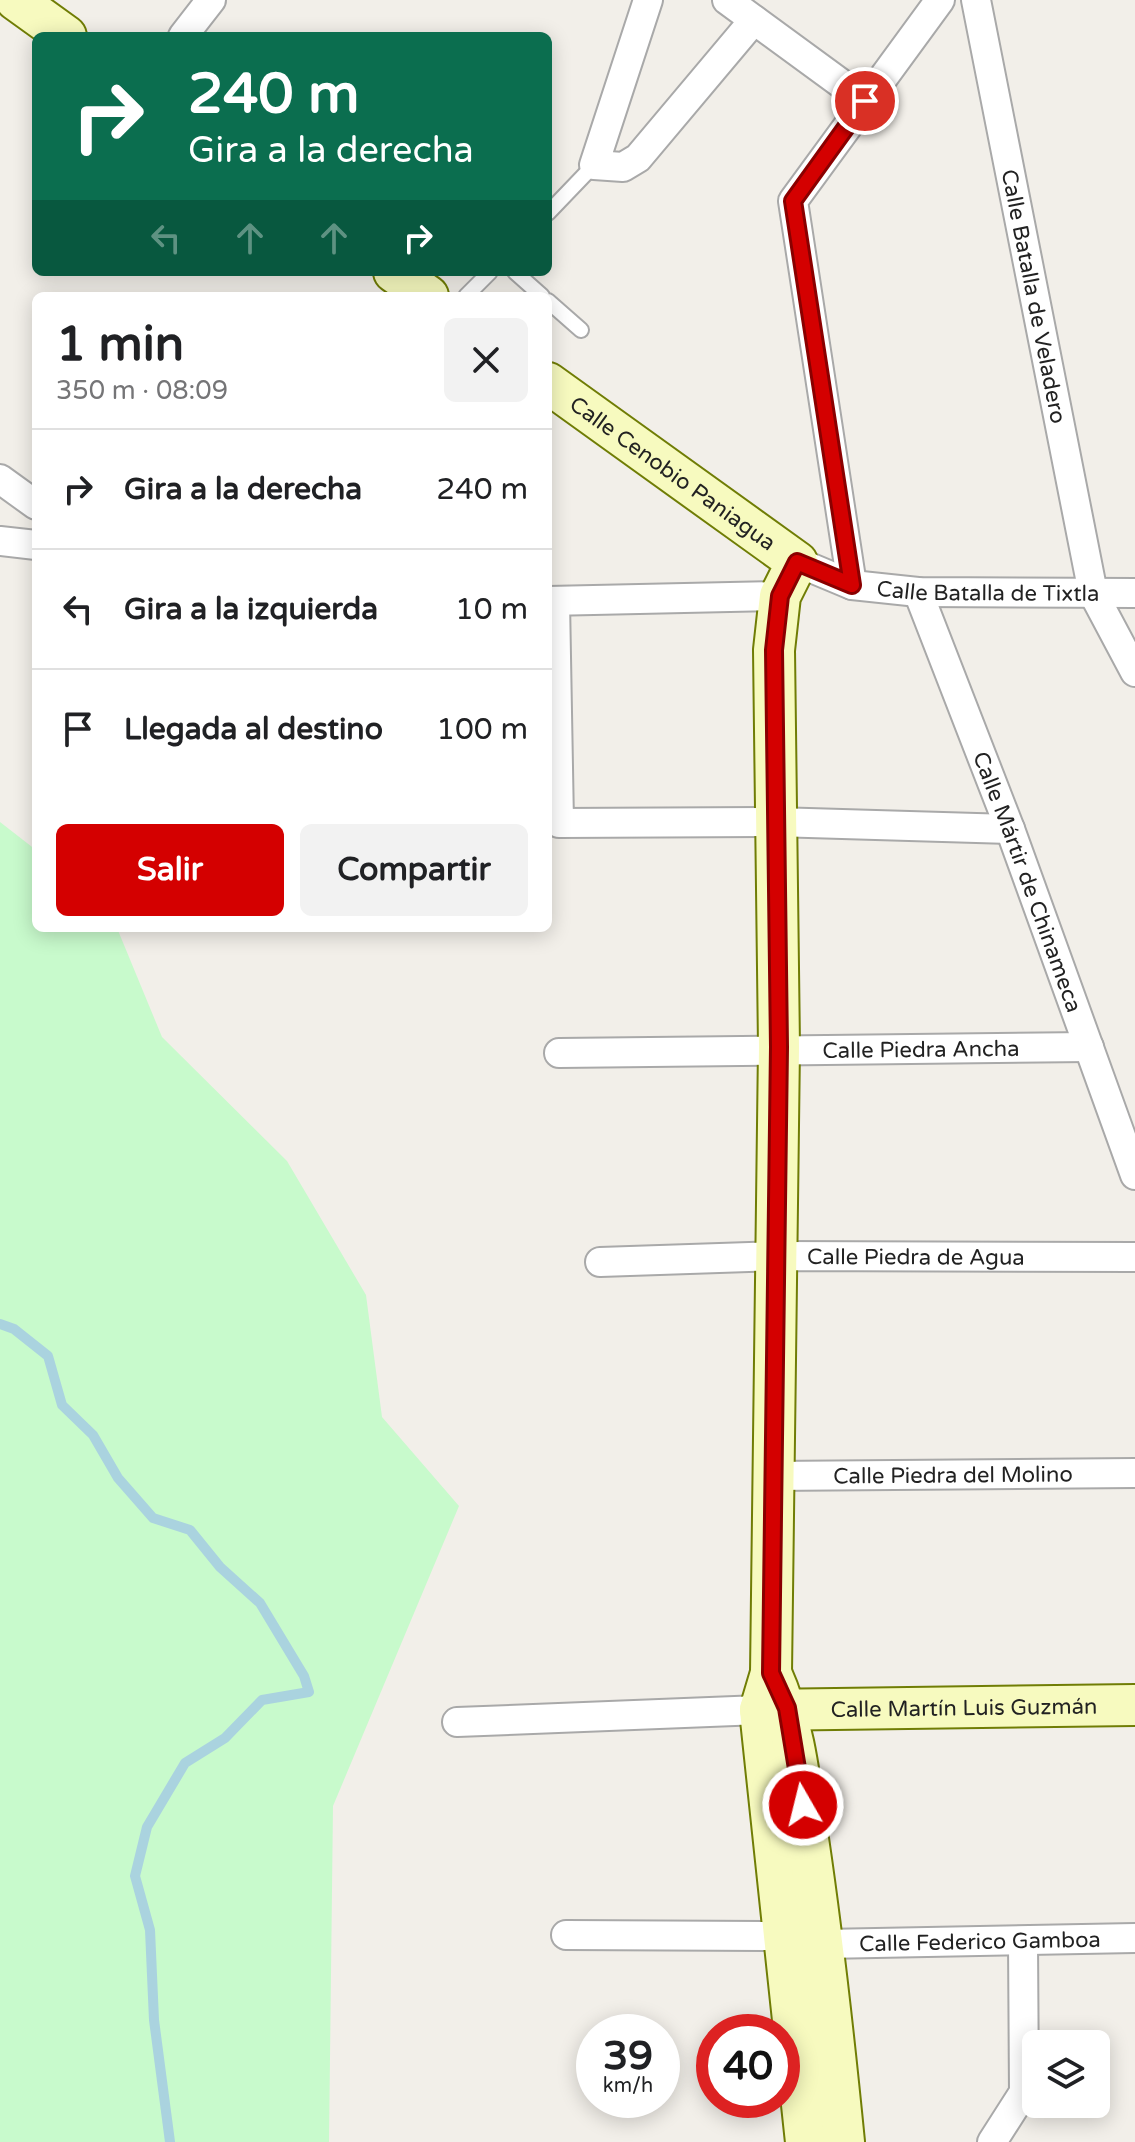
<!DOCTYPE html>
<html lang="es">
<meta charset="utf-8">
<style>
body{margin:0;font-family:"Varela Round",sans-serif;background:#f2f2f2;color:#202124;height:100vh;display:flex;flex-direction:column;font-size:30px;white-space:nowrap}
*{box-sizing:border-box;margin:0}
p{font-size:26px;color:#757577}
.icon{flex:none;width:44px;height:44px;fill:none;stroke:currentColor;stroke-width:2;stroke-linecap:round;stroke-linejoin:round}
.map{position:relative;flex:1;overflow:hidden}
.panel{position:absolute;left:32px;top:292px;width:520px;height:640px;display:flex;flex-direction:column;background:#fff;border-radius:12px;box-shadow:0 4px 20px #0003}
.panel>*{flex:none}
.hud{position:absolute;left:32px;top:32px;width:520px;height:244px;border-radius:12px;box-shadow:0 4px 20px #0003;background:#0b6e4f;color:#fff;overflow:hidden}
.tools{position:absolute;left:1022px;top:2030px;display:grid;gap:16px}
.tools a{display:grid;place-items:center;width:88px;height:88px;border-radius:12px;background:#fff;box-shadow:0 4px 20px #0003;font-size:40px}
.speed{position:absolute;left:576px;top:2014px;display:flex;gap:16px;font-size:40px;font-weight:700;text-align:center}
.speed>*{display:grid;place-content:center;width:104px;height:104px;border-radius:50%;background:#fff;box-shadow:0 4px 20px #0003;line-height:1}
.speed small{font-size:20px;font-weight:400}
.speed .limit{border:12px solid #d22;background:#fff;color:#111}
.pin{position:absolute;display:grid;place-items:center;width:68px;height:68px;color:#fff;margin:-34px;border:4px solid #fff;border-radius:50%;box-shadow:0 2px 8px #0007}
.me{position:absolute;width:88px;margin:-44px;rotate:352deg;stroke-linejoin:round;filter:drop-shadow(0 0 6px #0008)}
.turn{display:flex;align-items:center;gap:28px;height:168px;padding:0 24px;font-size:36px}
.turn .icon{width:104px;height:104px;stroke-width:2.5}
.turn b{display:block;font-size:56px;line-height:68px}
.lanes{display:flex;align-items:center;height:76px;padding:0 24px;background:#0003;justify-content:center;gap:40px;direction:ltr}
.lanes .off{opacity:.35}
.round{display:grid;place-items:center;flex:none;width:84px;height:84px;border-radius:12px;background:#f2f2f2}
.headline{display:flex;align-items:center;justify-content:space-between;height:136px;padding:0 24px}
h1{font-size:48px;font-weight:700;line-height:60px}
.button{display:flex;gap:16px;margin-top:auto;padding:16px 24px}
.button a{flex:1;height:92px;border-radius:12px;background:#d40000;color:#fff;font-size:32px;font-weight:700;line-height:92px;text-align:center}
.button a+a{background:#f2f2f2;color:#202124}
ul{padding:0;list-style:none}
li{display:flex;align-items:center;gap:24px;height:120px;padding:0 24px;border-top:2px solid #e0e0e0}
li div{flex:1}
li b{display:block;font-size:30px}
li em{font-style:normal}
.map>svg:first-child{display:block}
.park{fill:#c8facc}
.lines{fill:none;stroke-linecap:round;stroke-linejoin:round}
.stream{stroke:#aad3df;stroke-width:10}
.lane-casing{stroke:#a9a9a9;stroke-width:18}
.street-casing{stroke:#a9a9a9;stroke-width:32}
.secondary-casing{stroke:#707d05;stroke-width:44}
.lane{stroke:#fff;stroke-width:14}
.street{stroke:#fff;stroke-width:28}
.secondary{stroke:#f7fabf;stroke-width:40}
.route-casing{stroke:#8a0000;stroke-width:20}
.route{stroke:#d40000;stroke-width:14}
.labels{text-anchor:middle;stroke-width:8;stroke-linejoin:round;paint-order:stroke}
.street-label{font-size:22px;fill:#222;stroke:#fff}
</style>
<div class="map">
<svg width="1135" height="2142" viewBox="0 0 1135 2142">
<rect width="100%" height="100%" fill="#f2efe9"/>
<!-- park -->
<path class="park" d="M0,822L36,850V928H117L162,1037L287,1161L366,1295L382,1417L459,1506L333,1806L329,2142H0Z"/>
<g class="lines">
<!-- stream -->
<path class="stream" d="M0,1324L14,1329L48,1356L62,1405L93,1435L118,1478L153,1518L190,1530L220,1567L260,1603L304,1676L309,1692L262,1700L225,1738L185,1763L147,1827L135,1876L150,1930L154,2020L170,2142"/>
<defs>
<path id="lane" d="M548,213L594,165
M515,272L542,296
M466,296L490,272
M548,301L581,330"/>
<g id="street">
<path d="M648,0L594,165L623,167L638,158L754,20"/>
<path d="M727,0L865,101"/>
<path id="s1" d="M976,0L1093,593L1135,672"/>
<path d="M183,36L211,0"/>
<path d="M0,479L36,505"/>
<path d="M0,541L36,545"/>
<path id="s2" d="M797,562L852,585L918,592L1135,593"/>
<path d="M852,585L793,201L940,0"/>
<path id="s3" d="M918,592L1010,829L1135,1175"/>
<path d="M548,601L780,596"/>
<path d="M555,601L559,823L775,822L1010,829"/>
<path id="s4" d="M559,1053L1089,1047"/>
<path id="s5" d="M600,1262L776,1256L1135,1257"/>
<path id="s6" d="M771,1476L1135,1473"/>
<path d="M457,1722L760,1710"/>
<path d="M566,1935L785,1936"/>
<path id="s7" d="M824,1944L1135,1938"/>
<path d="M992,2142L1024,2092L1023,1942"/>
</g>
<g id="secondary">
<path d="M16,0L66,36"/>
<path d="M394,272L428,296"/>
<path id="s8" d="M548,383L797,562L780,596L774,650L779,1047L771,1673L760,1710L806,2142"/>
<path d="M771,1673C795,1726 800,1782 808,1839C823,1940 834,2041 844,2142"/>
<path id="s9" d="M760,1710L1135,1705"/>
</g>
</defs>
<!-- lane casing -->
<use href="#lane" class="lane-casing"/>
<!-- street casing -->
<use href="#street" class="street-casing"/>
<!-- secondary casing -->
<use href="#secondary" class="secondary-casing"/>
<!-- lane -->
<use href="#lane" class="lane"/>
<!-- street -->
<use href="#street" class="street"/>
<!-- secondary -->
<use href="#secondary" class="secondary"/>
</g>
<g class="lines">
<defs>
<path id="route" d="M803,1805L787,1708L771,1673L779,1047L774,650L780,596L797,562L852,585L793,201L865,101"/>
</defs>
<!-- route casing -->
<use href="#route" class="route-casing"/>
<!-- route -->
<use href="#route" class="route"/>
</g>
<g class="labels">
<!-- street labels -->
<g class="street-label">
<text dy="8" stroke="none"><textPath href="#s1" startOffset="302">Calle Batalla de Veladero</textPath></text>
<text dy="8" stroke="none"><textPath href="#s8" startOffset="154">Calle Cenobio Paniagua</textPath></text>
<text dy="8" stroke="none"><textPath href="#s2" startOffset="196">Calle Batalla de Tixtla</textPath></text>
<text dy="8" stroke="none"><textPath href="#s3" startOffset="310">Calle Mártir de Chinameca</textPath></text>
<text dy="8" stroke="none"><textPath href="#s4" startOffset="362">Calle Piedra Ancha</textPath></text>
<text dy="8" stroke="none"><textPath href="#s5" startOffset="316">Calle Piedra de Agua</textPath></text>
<text dy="8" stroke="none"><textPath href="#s6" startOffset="182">Calle Piedra del Molino</textPath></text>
<text dy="8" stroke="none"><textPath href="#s9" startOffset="204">Calle Martín Luis Guzmán</textPath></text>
<text dy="8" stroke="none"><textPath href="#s7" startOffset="156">Calle Federico Gamboa</textPath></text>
</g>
</g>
</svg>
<div class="tools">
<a><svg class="icon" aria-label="layers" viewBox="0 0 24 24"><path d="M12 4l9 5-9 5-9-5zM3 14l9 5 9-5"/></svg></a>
</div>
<div class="speed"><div>39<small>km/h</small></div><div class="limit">40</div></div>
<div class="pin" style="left:865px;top:101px;background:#d93025"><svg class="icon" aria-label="arrive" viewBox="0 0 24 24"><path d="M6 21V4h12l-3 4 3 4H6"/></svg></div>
<svg class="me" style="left:803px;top:1805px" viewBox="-20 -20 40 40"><circle r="17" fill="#d40000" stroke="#fff" stroke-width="3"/><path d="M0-11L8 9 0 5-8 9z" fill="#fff"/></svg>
<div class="hud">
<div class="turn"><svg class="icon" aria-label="right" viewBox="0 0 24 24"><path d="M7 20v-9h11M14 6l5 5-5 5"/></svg><div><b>240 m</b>Gira a la derecha</div></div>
<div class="lanes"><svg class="icon off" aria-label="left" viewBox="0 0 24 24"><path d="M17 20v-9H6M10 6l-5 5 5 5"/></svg><svg class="icon off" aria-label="ahead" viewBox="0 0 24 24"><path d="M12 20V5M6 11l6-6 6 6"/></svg><svg class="icon off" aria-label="ahead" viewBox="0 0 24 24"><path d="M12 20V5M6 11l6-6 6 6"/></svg><svg class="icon" aria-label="right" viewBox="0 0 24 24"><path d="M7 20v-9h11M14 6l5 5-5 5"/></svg></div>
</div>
<section class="panel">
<div class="headline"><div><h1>1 min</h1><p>350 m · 08:09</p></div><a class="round"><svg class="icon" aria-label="close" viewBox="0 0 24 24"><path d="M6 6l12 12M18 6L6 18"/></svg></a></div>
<ul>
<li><svg class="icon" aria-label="right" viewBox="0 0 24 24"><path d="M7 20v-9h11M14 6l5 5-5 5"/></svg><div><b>Gira a la derecha</b></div><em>240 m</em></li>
<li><svg class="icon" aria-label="left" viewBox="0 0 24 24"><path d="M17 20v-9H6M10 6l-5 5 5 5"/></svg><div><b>Gira a la izquierda</b></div><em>10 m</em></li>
<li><svg class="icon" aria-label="arrive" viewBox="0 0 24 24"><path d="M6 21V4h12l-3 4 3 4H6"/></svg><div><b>Llegada al destino</b></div><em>100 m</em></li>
</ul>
<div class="button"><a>Salir</a><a>Compartir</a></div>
</section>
</div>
